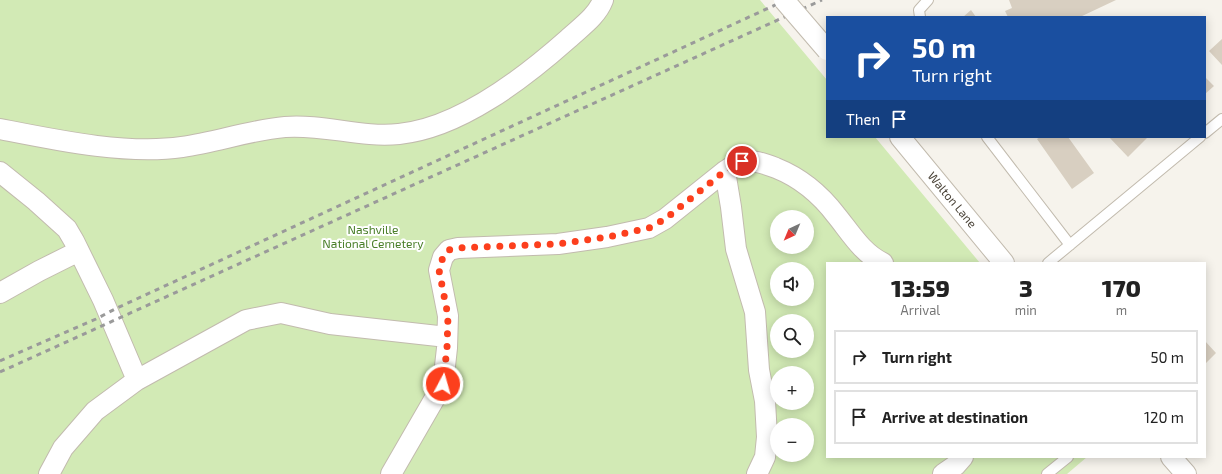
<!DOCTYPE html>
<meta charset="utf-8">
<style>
body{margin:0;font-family:"Exo 2",sans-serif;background:#f6f6f6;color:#222;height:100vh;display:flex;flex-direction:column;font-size:15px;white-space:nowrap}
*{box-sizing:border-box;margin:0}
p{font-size:13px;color:#767676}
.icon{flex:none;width:22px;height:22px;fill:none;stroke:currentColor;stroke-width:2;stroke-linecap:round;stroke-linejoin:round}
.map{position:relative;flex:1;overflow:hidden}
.sheet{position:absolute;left:826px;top:262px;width:380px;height:196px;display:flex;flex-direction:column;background:#fff;border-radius:0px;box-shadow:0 2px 10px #0003}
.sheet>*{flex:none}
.top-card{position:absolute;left:826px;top:16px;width:380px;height:122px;border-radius:0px;box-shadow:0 2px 10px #0003;background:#1a4fa0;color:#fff;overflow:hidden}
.needle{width:26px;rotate:224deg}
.controls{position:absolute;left:770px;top:210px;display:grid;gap:8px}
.controls a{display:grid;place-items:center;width:44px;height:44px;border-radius:50%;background:#fff;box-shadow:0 2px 10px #0003;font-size:20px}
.pin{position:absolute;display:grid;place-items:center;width:34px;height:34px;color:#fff;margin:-17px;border:2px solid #fff;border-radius:50%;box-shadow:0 1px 4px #0007}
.me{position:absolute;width:44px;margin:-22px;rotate:6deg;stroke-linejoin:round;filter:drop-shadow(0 0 3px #0008)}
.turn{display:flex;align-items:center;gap:14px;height:84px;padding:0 20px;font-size:18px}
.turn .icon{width:52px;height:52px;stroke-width:2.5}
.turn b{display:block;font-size:28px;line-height:34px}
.then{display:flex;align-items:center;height:38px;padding:0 20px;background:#0003;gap:8px;font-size:15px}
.eta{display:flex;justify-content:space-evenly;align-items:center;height:68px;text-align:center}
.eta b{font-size:24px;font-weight:800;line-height:28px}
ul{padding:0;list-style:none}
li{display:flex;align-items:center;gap:12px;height:54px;margin:0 8px 6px;padding:0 12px;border:2px solid #e0e0e0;border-radius:0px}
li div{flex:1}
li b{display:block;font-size:15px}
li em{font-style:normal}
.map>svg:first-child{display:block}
.green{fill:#d2eab5;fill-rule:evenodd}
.building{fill:#d8cfc1}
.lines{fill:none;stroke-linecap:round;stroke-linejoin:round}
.service-casing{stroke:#c2bbae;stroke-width:12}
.minor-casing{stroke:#c2bbae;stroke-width:22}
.service{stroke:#fff;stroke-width:10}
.minor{stroke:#fff;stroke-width:20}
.rail{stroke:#9a9a9a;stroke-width:3;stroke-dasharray:5 5;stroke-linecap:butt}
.minor-bridge-casing{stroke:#c2bbae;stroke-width:22;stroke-linecap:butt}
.minor-bridge{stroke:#fff;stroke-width:20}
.route{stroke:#fc3f1d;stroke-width:7;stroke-dasharray:0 12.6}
.labels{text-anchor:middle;stroke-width:4;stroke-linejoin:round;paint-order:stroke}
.street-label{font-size:12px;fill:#4b4439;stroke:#fff}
.park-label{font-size:12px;fill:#4a7f2a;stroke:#fff}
</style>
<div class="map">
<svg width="1222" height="474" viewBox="0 0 1222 474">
<rect width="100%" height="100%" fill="#f6f3ec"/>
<!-- green -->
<path class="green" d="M0,0H760L827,80V137H875L980,263H827V457H1087L1067,474H0ZM777,217H807V247H777ZM777,269H807V299H777ZM777,321H807V351H777ZM777,373H807V403H777ZM777,425H807V455H777Z"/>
<!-- building -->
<path class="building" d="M1009,0H1116L1080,17H1008L1005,11L1012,8Z
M971,10L976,17H963Z
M1222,39V65L1209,51Z
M1205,77L1214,86L1205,94Z
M1040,137H1068L1094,173L1072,189L1037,139Z
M1109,137H1148L1128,157Z
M1205,341L1216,353L1205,364Z"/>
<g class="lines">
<defs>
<path id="service" d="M920,17L919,10L928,0
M1205,133L1222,119
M987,137L1070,245
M1048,263L1200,137
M1047,474L1068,457"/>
<path id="minor" d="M0,129C56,140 126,155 182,147C217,142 250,130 285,127C324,124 361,138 399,134C460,128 524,78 568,39C581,27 597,16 603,0
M900,137L1004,263
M725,171C730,168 735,164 741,162C750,158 768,165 776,168C801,178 820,194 836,215C850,232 862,253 883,263
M0,172L36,201L67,229L74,241L103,300L137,380L95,411L63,448L49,474
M0,293L39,271L79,251
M137,380L246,320L281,313L330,324L447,337
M1171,457L1186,474
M391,474L443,384L447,348L448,316L439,270L443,257L449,250L458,248L558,244L607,237L649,228L665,219L725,171L731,207L736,249L755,312L759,370L765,401L767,437L765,457L757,474
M943,474L956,465L963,457"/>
</defs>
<!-- service casing -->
<use href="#service" class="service-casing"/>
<!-- minor casing -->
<use href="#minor" class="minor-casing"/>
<!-- service -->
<use href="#service" class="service"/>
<!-- minor -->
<use href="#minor" class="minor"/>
<!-- rail -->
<path class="rail" d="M0,361L96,319L117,308L786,0
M0,372L822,0"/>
<defs>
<path id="minor-bridge" d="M784,0L827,50"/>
</defs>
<!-- minor-bridge casing -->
<use href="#minor-bridge" class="minor-bridge-casing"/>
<!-- minor-bridge -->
<use href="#minor-bridge" class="minor-bridge"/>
</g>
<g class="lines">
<!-- route -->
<path class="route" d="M443,384L447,348L448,316L439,270L443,257L449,250L458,248L558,244L608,237L649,228L665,219L725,171L742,161"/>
</g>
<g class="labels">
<!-- street labels -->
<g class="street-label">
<text transform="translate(952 200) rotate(50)" y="4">Walton Lane</text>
</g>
<!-- park labels -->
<g class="park-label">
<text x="373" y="234">Nashville<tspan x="373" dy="14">National Cemetery</tspan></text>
</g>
</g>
</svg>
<div class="controls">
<a><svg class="needle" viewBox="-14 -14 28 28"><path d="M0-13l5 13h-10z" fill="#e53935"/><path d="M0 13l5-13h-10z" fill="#767676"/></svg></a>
<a><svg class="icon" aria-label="sound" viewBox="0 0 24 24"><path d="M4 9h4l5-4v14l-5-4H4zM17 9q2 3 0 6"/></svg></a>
<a><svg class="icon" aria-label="search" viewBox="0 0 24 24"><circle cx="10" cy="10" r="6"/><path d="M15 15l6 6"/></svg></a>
<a>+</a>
<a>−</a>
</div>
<div class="pin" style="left:742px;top:161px;background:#d93025"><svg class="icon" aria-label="arrive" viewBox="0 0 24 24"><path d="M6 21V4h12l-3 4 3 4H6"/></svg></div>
<svg class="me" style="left:443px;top:384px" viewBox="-20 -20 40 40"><circle r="17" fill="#fc3f1d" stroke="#fff" stroke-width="3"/><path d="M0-11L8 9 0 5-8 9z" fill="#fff"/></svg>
<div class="top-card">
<div class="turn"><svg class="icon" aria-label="right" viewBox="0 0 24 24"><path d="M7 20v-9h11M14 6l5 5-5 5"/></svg><div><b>50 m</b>Turn right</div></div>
<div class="then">Then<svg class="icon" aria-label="arrive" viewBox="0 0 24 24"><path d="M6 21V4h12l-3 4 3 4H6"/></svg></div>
</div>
<section class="sheet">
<div class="eta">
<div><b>13:59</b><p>Arrival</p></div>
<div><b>3</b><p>min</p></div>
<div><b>170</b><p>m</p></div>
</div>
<ul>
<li><svg class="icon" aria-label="right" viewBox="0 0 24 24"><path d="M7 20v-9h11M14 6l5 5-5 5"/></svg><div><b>Turn right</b></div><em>50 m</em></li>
<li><svg class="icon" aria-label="arrive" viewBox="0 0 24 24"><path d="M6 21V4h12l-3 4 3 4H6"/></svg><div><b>Arrive at destination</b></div><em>120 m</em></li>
</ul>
</section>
</div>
